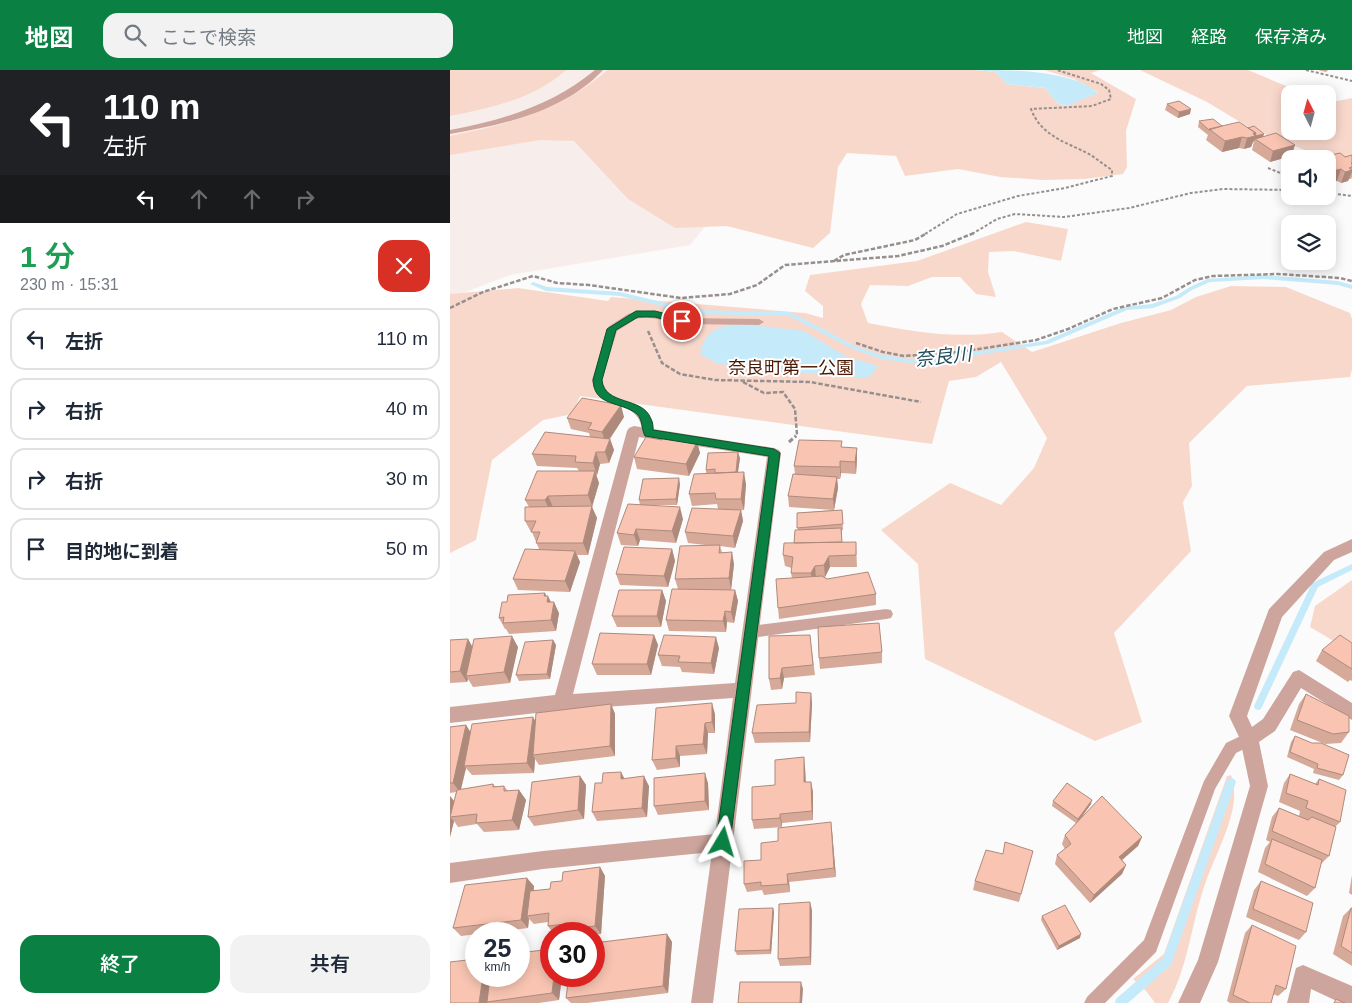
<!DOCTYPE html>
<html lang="ja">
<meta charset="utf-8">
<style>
body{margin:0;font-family:Helvetica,"Noto Sans JP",sans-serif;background:#f2f2f3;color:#1f2937;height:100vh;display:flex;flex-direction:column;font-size:19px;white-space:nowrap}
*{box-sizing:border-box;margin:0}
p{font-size:16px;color:#747a83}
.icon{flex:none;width:28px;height:28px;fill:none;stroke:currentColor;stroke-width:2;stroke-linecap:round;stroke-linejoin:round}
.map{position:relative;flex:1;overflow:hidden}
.panel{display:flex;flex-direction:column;background:#fff;width:450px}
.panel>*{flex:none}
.banner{background:#202124;color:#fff;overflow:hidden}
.needle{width:32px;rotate:354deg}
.fabs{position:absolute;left:831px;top:15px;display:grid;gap:10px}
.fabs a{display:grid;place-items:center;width:55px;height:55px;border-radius:10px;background:#fff;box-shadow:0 2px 12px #0003;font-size:25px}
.speed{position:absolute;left:15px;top:852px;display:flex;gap:10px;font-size:25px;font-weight:700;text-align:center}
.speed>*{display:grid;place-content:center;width:65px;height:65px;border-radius:50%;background:#fff;box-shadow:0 2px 12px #0003;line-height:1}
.speed small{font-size:12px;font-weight:400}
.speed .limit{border:8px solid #d22;background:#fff;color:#111}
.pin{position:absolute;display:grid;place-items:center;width:42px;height:42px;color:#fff;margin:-21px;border:2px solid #fff;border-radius:50%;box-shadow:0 1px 5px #0007}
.me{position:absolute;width:55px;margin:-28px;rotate:7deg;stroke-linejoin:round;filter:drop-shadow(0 0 4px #0008)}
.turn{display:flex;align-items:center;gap:18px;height:105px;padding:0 20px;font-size:22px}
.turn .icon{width:65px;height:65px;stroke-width:2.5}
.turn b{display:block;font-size:35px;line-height:42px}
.lanes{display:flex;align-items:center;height:48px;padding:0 20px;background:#0003;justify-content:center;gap:25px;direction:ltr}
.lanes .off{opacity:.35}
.round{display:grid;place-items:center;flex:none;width:52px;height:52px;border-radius:15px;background:#f2f2f3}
.head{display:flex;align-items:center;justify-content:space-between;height:85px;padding:0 20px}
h1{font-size:30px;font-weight:600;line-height:38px;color:#1e9e55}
.button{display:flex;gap:10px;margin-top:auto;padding:10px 20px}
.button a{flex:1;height:58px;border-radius:15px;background:#0b8043;color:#fff;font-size:20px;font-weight:600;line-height:58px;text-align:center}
.button a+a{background:#f2f2f3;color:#1f2937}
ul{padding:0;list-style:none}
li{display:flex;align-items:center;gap:15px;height:62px;margin:0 10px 8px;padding:0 10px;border:2px solid #e0e1e3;border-radius:15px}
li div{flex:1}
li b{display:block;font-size:19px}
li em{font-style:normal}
header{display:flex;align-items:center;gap:30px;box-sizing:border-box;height:70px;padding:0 25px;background:#0b8043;color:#fff}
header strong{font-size:24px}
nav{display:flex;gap:28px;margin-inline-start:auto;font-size:18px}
.search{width:350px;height:45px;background:#f2f2f3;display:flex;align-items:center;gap:12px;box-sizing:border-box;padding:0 18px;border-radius:15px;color:#747a83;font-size:19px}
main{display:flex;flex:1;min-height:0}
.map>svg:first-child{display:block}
.built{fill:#f7edea}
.green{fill:#f9d8cc}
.water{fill:#c5eaf9}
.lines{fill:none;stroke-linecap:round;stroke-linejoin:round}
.stream{fill:#c5eaf9;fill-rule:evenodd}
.path-far2{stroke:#968f8d;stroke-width:2;stroke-dasharray:3 2;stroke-linecap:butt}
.path-far1{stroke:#968f8d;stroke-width:2.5;stroke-dasharray:4.5 2;stroke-linecap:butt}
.path{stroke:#968f8d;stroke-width:3;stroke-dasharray:5 2.5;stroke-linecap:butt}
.service{fill:#cda59c;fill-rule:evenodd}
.minor{fill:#cda59c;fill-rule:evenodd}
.wall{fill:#d6a999}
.shaded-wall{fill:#ae8a7d}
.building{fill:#f9c5b2;stroke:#ae8a7d}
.route{fill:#0b8043;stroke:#07532c}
.labels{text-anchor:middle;stroke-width:4;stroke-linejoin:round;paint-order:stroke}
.park-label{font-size:18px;fill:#4b1804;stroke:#fff}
.water-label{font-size:19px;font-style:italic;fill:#1e4c5b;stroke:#fff}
</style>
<header>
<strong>地図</strong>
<div class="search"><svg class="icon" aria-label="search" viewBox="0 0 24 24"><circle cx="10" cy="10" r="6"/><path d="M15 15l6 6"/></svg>ここで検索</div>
<nav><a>地図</a><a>経路</a><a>保存済み</a></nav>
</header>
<main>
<section class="panel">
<div class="banner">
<div class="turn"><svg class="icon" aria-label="left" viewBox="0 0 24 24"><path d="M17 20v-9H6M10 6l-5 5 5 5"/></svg><div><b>110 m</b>左折</div></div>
<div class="lanes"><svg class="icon" aria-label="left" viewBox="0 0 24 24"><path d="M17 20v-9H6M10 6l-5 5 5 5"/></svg><svg class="icon off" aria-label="ahead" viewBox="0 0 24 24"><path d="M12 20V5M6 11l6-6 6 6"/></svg><svg class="icon off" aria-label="ahead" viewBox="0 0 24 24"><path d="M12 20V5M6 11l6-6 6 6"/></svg><svg class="icon off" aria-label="right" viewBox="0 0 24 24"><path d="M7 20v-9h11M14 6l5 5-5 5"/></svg></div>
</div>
<div class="head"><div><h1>1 分</h1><p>230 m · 15:31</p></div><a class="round" style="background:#d93025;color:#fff"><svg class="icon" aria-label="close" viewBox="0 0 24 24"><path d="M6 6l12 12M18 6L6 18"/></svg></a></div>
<ul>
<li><svg class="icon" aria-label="left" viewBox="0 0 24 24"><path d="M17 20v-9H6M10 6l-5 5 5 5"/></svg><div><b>左折</b></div><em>110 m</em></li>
<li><svg class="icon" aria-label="right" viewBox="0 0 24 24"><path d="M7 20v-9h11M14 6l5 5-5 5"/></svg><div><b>右折</b></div><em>40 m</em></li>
<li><svg class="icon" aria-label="right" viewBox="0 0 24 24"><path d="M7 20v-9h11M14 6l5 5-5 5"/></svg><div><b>右折</b></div><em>30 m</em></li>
<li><svg class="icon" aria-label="arrive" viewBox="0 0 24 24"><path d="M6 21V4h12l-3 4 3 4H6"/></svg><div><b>目的地に到着</b></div><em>50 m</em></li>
</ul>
<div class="button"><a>終了</a><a>共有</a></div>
</section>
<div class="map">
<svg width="902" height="933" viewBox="0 0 902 933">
<rect width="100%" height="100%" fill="#fbfbfb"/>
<!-- built -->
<path class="built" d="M0,0H386L240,175L60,205L0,228Z"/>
<!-- green -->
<path class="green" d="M0,0H116C84,29 41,38 0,46Z
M158,0H526L546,2L556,14L595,18L607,33L616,36L648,22L624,9L594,0H650L641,3L686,29L676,61L677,97L673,104L635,109L593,110L550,107L508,99L455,106L446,86L397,83L388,97L380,163L363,178L277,156L225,158L178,129L124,71L90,70L0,85V66C58,55 112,39 158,0Z
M690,0H798L855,24H840V61H878V33L902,28V89L857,81L800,58L757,32Z
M576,152L618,159L611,191L564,181L539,182L538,202L546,227L526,224L510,207H482L458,216L420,215L411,234L418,253C464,262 506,269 552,262L582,282L671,253L721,240L746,227L781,216L836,217L900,243L902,249V299L900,307L797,316L739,373L742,416L733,432L741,481L664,563L692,652L645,671L475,589L468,494L431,460L500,413L551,435L584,398L597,368L551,292L526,307L499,311L482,374L130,326L123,344L93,350L42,390L26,470L0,483V224L68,218L158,231L161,227L355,243L373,248V236L355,221L360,205L467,191Z
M902,510V582L860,557L865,536Z
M781,705C785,715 785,730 782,742C776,768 762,792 754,817C741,856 738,897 718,933H705L697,922L683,909L714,884L777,706Z"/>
<!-- water -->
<path class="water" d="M526,0C560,0 623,0 648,23L617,36L607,33L595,18L556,14L546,2Z
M292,254L354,261L395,286L428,296L419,308L292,298L266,293L250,284C256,258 268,257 292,254Z"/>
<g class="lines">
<!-- stream -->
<path class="stream" d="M814,205L888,211L902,215V219L888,215L814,209L760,212L742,220L730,228L703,238L677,240L598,274L489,291L460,293L431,289L403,279L339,246L245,244L170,226L96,221L80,214L83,212L97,217L170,222L245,240L340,242L407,277L432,285L460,289L489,287L595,271L674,237L702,234L726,226L738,218L757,209Z
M902,494V500L868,517L811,639L808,640L805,639L804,636L862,513Z
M781,708L784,709L786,712L721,895L678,933H665L666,929L713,888L776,712L778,709Z"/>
<!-- path-far2 -->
<path class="path-far2" d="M856,0L902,11
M818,98L840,107
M878,123L902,126
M475,164L507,144L568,126L615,118L662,106V100C654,95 647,89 639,84C616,72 591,66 581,39L642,36L661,29L659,20L651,14L607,0
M522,164L547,149L565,144L614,147L679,138L741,123L773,119L840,120"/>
<!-- path-far1 -->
<path class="path-far1" d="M384,191L394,185L465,170L477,163
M0,238L33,222L83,206L107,213L139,215L231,228L280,224L307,215L335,195L448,186L492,176L524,163
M198,261L212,293L230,304L265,310L360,312L471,332
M406,273L433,282L454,286L510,282L586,270L618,259L663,239L712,228L745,210L763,206L828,204L890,208L902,211
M293,312L314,323L333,322L345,339L347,365L345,367"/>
<!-- path -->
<path class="path" d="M339,372L346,366"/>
<!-- service -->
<path class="service" d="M145,0H153C115,41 53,55 0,64V60C53,50 103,35 145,0Z
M189,241L203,242L232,248L309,249L314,252L309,255L232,254L196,247L186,249L167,261L152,310C160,341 198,320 205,363L199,367L193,363C188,324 151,347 142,310L158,257L178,244Z
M436,539L441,540L443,544L441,548L436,549L301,568L296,566L294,562L296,558L301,556Z
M799,662L804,664L806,669L804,674L786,683L765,719L706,882L655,933H634L637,927L694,870L754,711L776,673Z"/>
<!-- minor -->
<path class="minor" d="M184,356L324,378L329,380L331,383L263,933H241L262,782L93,799L0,813V793L93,781L265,764L283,628L112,640L0,653V637L105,625L177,361L179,358ZM189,367L317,387L285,613L123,624Z
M902,469V482L884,490L832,547L797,646L802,657L813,649L843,602L849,600L902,633V650L851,618L825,661L809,672L818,716L768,892L750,933H728L748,890L800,716L790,669L779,646L819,539L874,482Z
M853,895L902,916V933H891L861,919L859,933H837L846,898Z"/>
</g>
<!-- wall -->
<path class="wall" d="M868,0H878L876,2Z
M717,34L740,44L728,48L715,40Z
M749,51L772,56L798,58L813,66L845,75L841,86L820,92L802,80L804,71L803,72L801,77L794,79L789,78L772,82L756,70L758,65L748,57Z
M902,85V107L901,109H899L898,111L891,113L887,111L878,112V89L895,87Z
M174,347L160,369L164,380L159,393L150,394L147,405H146L149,413L142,437L147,448L138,485H127L130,492L120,522L68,520L63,509L89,479L82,462H81L75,451L79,437L75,430L129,401L127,398L87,396L82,384L140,367L139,363L121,359L117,348Z
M212,370L247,372L250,383L239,406L187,399L184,387Z
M407,378V389L406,404L391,403L390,409H387L388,418L384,440H392L393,460H392V472H406L407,497H380L375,507H374L377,509L426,524V535L329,549L328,538L342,508L341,503L342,498L335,496L333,485L344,473L348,460L347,443L383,440L339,437L338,426L345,404L344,396Z
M290,388L288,402L296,414L294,440H291L293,451L285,478L270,476L272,482L284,494L281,520H285L288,531L284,553L277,552L276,562L219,561L216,550L228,519L225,509L264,476L238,473L235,462L268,439L267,434L242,436L239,424L256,403V400Z
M230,414L227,435H198L233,449L226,473L190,470L188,476L171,475L167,463L190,435L189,430Z
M222,479L225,491L218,517L170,515L166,504Z
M212,520L216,531L211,557H167L162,546Z
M96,526L109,543L106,561L59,564L56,559H55L49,548Z
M204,565L208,575L201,605H147L142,594Z
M360,565L365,605L334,608L332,619L321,620L319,609Z
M18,569L22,576L68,577L60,613L23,617L18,609L17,612L0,613V570Z
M103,570L106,575L100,609L69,611L66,605Z
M902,573V611L900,610L898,612L866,591L872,580Z
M269,578L264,604L232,602L230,597L212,596L208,585Z
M432,582V593L370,599L369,588Z
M361,623L362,634L360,672L305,673L302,663Z
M856,624L899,662L891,673L875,674L840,660L849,634Z
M161,634L165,644V686L89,695L85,689L84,703L22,705L16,698L11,720L43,714L46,717L54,716L58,721L69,720L76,730L69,760L34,762L27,754L8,757L4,751L0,767V726L4,731L6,722L0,723V657L16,655L20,662L85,651Z
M265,644V663H258L257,684L230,686V697L207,700L202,690Z
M845,666L893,705L889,710L863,703L864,699L837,687L841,672Z
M355,697L356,712H361L363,722V750L332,753V757L304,759L302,750L325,715Z
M171,702L174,708L199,716L197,747L147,751L142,742L152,713Z
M840,704L865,714L869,709L890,752L885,757L879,786L871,794L865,818L857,826L808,802L815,778L820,772L816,770L822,747L829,738L849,746L850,741L829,732L834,713Z
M130,706L136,715L134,749L84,756L78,747Z
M258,713L259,740L208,745L204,736Z
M603,731L641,734L629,751L692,767L688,776L672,790L676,795L672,804L640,833L605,794L607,785L615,779L612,774L615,765L626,753L602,736Z
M382,761L386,807L339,812L340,822L314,825L312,820L297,822L294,814L311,790L328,771Z
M583,781L569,832L523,820L525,811L553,784Z
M150,797L155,806L151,864L144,865V864H128L126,861L104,864L98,856V852L84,854L79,849L78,858L11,866L3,858L84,816V821L100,819L112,811Z
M902,805V825L899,823Z
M811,811L856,862L849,870L796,847L804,820Z
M323,838L324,842L321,884L287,885L285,881Z
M901,838H902V896L883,884L893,846Z
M362,840L361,895L330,896L328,889Z
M592,846L630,868L607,880L591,850Z
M802,855L836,919L828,926L823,924L821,933H780L777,931L795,863Z
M217,864L222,872L218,923L137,933H121L116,928Z
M26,906H112L109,930L89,933H0Z"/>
<!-- shaded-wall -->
<path class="shaded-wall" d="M741,39L740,44L728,48L729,42Z
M803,63H806L814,64L812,70L805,69L804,71L803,72L801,77L794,79L797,68Z
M792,67L789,78L772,82L775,71Z
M845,75L841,86L820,92L823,81Z
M902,93V97L899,98L902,100V102L898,111L891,113L895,102Z
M891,99L887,111L878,112V102Z
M171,335L174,347L156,374L152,362Z
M160,369L164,380L159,393L155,382Z
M247,372L250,383L239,406L236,394Z
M407,378V389L406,404L405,392Z
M146,382L150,394L147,405L143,393Z
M288,382L290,388L287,408L286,402Z
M390,391L391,403L390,409Z
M145,401L149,413L142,437L147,448L138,485L133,473L142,436L138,425Z
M294,402L296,414L294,440L291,429Z
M387,407L388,418L384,440L383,429Z
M229,408L230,414L227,435L226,429Z
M98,426L103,437L100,442L95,430Z
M230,437L233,449L226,473L222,461Z
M291,440L293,451L285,478L283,466Z
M186,459L190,470L188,476L184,465Z
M222,479L225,491L218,517L214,506Z
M125,481L130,492L120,522L115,511Z
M282,482L284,494L281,520L279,508Z
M379,486L380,497L375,507L374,495Z
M365,496L366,508L362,514L361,503Z
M212,520L216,531L211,557L207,546Z
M285,520L288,531L284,553L281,542Z
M95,523L98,529V526L103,536L104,532L109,543L106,561L101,550L94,526Z
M275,541L277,552L276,562L273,551Z
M204,565L208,575L201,605L197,594Z
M62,566L68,577L60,613L54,602Z
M266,567L269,578L264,604L261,593Z
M18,569L24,580L16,606L18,609L17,612L10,601Z
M103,570L106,575L100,609L97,604Z
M332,598L334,608L332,619L330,608Z
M361,623L362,634L360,672L359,662Z
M262,633L265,644V663L262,652Z
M161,634L165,644V686L160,676Z
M83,647L89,657L83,685L85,689L84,703L77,693Z
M255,653L258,663L257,684L253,674Z
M16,655L23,666L14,696L16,698L10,722L3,713Z
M226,676L230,686V697L226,688Z
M354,687L355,697L356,722L354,712Z
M171,702L176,712L171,709Z
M255,703L258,713L259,740L255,731Z
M130,706L136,715L134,749L128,740Z
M194,706L199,716L197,747L192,738Z
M361,712L363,722V750L362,741Z
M69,720L76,730L69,760L62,750Z
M0,726L7,735L0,747L4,751L0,767Z
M642,730L641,734L627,753L628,749Z
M330,744L332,753V757L330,748Z
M381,752L382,761L386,807L384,798Z
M692,767L688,776L665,796L669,787Z
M676,795L672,804L640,833L644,825Z
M150,797L155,806L151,864L145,856Z
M337,804L339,812L340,822L338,814Z
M77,808L84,816L80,846H77L79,849L78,858L71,850Z
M360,832L362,840L361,895L360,887Z
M323,838L324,842L321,884L320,880Z
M217,864L222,872L218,923L213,916Z
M631,864L630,868L607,880L609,876Z
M33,906H42L37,932L38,933H29Z
M104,906H112L109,930L102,923Z
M351,912L353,919L352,933H350Z"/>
<!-- building -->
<path class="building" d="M729,31L741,39L729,42L717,34Z
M763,49L772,56L759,60L749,51Z
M789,52L806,63H803L805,66L797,68L792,67L775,71L759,59Z
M804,56L814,64L805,66L806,63L798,58Z
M826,63L845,75L823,81L805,69Z
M890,83L895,87L902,85V93H901L902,94V97L899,98L902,100L895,102L891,99L878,102V89H863Z
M132,328L171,335L152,362L138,359L142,353L117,348Z
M95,362L160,369L155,382H146L143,393L125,392L126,386L82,384Z
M214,366L247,372L236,394L184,387L196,367L212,370Z
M349,370L392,371L391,377L407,378L405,392L390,391V397L344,396Z
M288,382L286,402L265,403V399L256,400L258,383Z
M87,401H145L138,425L98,426L95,430H75Z
M294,402L291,429H266L265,423L239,424L244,404Z
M343,404L387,407L383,429L338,426Z
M229,408L226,429L189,430L193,409Z
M178,434L230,437L222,461L186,459L184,465L167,463Z
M142,436L133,473H86L90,462H81L86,451H75V437Z
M242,438L291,440L283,466L235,462Z
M392,440L393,454L347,458V443Z
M391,458L392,472L344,473L345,460Z
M406,472V485L379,486L374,495L365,496L361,503H341L343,487L333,485L334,473Z
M270,475L269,483L282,482L279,508L225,509L230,476Z
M174,477L222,479L214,506L166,504Z
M75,479L125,481L115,511L63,509Z
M418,502L426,524L328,538L326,509L372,506L377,509Z
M222,519L285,520L281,542L275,541L273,551L216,550Z
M169,520H212L207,546H162Z
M95,523L94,526H98L97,532H104L101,550L53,553L54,547L49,548L52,532H57L58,525Z
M429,553L432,582L369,588L368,557Z
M150,563L204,565L197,594H142Z
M214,565L266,567L261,593L228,592L230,586L208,585Z
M360,565L363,595L332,598L330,608L319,609V566Z
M890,565L902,573V599L872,580Z
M62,566L54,602L16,606L24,569Z
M18,569L10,601L0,602V570Z
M103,570L97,604L66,605L75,572Z
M346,622L361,623L359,662L302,663L307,635L346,633Z
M856,624L899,646V662L883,664L847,650Z
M262,633V652L255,653L253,674L226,676V688L202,690L206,638Z
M161,634L160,676L83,685L86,643Z
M83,647L77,693L14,696L22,654Z
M16,655L3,713H0V657Z
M845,666L862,673H871L899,685L893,705L867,698L868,694L840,682Z
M354,687V712H361L362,741L330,744V748L302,750V717L325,715V690Z
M171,702V709L194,706L192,738L142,742L145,713H152L153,703Z
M255,703V731L204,736V708Z
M840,704L868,715L869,709L896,720L890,752L856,738L858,731L836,723Z
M130,706L128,740L78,747L82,712Z
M617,713L642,730L628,749L603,731Z
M43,714V717L54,716V721L69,720L62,750L26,753L27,744L0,747L7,720Z
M652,726L692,767L669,787L676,795L644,825L607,785L621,774L615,765Z
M829,738L858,750L862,747L886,757L879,786L822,761Z
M381,752L384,798L337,804L338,814L311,816V812L294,814V791L311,790V773L328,771V758Z
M822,769L872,790L865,818L815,794Z
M555,772L583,781L571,824L525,811L536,780L553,784Z
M150,797L145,856L124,859V853L98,856L99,843L77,846L80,821L100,819L101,812L112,811L113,802Z
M77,808L71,850L3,858L15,815Z
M811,811L863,833L856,862L803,839Z
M360,832V887L328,889L329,834Z
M615,835L631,864L609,876L592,846Z
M323,838L320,880L285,881L289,839Z
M901,838H902V883L891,876Z
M802,855L846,876L836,919L826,915L821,933H800L783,925Z
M217,864L213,916L116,928L119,906H144V873Z
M101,879V906H104L102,923L37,932L40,906H69V883Z
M26,889V906H33L29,933H0V892Z
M290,912H351L350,933H288Z
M886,929L895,933H884Z"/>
<!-- route -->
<path class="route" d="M186,241H205L236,249L237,251L232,254L205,247H188L166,260L152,310C154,336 193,326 201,349C203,352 203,357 203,360L324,379L330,383L280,772L278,777L273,779L268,777L266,772L319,386L195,366C191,358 193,350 187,344C171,331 144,337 143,310L157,259Z"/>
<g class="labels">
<!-- park labels -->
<g class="park-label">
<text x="341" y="304">奈良町第一公園</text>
</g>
<!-- water labels -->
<g class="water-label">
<text transform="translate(493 286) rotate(-6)" y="7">奈良川</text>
</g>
</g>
</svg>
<div class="fabs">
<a><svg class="needle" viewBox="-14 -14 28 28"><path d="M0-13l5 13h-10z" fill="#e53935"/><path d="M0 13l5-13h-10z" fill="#747a83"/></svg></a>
<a><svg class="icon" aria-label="sound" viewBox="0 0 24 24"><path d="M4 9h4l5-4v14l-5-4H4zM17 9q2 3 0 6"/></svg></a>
<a><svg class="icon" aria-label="layers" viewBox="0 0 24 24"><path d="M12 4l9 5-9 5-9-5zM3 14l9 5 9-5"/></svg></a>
</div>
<div class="speed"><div>25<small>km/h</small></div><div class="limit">30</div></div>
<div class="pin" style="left:232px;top:251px;background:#d93025"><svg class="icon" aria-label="arrive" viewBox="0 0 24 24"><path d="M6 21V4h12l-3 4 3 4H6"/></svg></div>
<svg class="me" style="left:273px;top:772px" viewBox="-20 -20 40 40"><path d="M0-17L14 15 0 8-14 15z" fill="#0b8043" stroke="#fff" stroke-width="4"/></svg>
</div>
</main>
